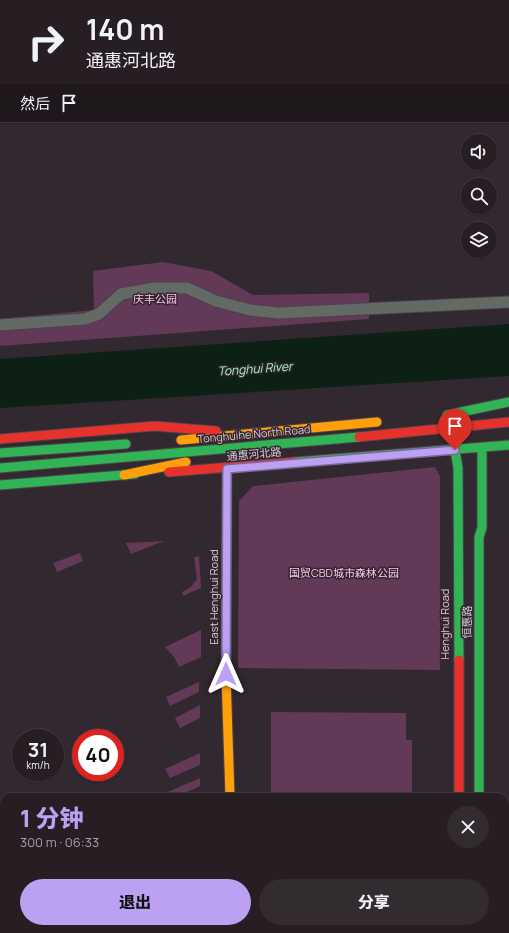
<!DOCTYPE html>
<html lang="zh">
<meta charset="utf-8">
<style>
body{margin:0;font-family:Manrope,"Noto Sans SC",sans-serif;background:#322b30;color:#f1f3f6;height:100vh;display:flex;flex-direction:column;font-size:15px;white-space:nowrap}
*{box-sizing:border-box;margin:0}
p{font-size:13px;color:#a4a2a6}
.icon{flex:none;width:22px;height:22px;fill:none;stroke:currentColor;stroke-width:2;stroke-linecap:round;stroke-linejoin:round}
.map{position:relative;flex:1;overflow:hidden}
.side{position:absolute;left:0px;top:793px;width:509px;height:140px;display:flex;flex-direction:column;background:#261e23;border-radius:12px 12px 0 0;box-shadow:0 1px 3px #0004,0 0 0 1px #423c41}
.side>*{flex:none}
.hud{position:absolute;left:0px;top:0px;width:509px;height:122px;box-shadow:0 1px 3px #0004,0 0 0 1px #423c41;background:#261e23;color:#f1f3f6;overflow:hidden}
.buttons{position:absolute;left:461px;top:134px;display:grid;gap:8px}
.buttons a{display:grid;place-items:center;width:36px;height:36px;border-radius:50%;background:#261e23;box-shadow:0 1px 3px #0004,0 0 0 1px #423c41;font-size:20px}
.speed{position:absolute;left:12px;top:729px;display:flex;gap:8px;font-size:20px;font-weight:700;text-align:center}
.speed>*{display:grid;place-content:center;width:52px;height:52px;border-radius:50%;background:#261e23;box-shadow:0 1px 3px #0004,0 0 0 1px #423c41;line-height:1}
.speed small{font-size:10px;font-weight:400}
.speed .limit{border:6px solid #d22;background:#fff;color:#111}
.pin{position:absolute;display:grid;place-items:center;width:34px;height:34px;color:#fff;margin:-41px -17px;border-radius:50% 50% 50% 0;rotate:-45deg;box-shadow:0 0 4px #0007}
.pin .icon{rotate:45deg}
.me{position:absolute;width:44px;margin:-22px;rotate:0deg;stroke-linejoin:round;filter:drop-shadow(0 0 3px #0008)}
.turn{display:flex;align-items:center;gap:14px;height:84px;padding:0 20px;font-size:18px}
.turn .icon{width:52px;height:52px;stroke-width:2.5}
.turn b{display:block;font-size:28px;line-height:34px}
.then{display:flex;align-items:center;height:38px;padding:0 20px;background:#0003;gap:8px;font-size:15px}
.round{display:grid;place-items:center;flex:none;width:42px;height:42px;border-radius:21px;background:#322b30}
.summary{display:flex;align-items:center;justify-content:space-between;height:68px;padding:0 20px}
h1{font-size:24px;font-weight:800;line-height:30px;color:#bca0f2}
.cta{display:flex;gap:8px;margin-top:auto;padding:8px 20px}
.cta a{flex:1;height:46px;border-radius:24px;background:#bca0f2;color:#111;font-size:16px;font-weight:800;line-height:46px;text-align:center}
.cta a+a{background:#322b30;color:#f1f3f6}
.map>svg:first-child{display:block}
.green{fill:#623957}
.water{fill:#0c2015}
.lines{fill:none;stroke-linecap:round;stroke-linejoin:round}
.street-casing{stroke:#4c4349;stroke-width:13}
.fast-casing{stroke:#4c4349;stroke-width:11}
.slow-casing{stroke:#4c4349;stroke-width:11}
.jam-casing{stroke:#4c4349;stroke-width:11}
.street{stroke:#636a66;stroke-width:11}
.fast{stroke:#30b455;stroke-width:9}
.slow{stroke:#ff9f0a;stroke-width:9}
.jam{stroke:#e5322d;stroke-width:9}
.route-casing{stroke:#7a689d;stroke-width:10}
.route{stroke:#bca0f2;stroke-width:7}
.labels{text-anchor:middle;stroke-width:3;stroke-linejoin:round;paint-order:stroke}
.park-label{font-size:11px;fill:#f9c5ea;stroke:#352530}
.street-label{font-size:11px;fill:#d9ced5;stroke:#352530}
.water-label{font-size:12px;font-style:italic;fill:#99fec2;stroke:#352530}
</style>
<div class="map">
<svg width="509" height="933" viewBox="0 0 509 933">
<rect width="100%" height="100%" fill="#32282f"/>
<!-- green -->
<path class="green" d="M163,262L211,271L253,295L369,293V319L0,346V319L94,310L93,271Z
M435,467L440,476V670L238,668L239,501L253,486Z
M164,541L131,554L126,543Z
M80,553L83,561L57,572L53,563Z
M199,556L201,588L183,596L182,592L191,587L197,579L194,557Z
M201,630V657L179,667L174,657L165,647Z
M199,682V692L170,706L166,697Z
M200,705V718L180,728L175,718Z
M271,712L406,713V740H412V797H271Z
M200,753V765L170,778L165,769Z
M200,778V786L176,797H156Z"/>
<!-- water -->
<path class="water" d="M509,324V376L0,408V359Z"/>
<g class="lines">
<defs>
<path id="street" d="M0,325L85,319L99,314L121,294L154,288H187L216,301L250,310L279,313L509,302"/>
<path id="fast" d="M447,415L509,402
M455,450L458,468L459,660
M0,453L126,444
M295,462L509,445
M0,468L359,437
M0,485L135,474
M226,675L227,469
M479,797V537L482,528V447
M505,826L509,824
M0,844H4
M457,929V933"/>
<path id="slow" d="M181,440L377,422
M124,475L186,462
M226,675L230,797
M505,812L509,810
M226,929V933
M475,929V933"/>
<path id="jam" d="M359,437L509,422
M0,439L155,426L216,431
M169,472L295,462
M459,660V797
M0,832L4,833"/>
</defs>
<!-- street casing -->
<use href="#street" class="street-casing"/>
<!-- fast casing -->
<use href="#fast" class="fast-casing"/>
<!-- slow casing -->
<use href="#slow" class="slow-casing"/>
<!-- jam casing -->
<use href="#jam" class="jam-casing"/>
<!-- street -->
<use href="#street" class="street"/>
<!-- fast -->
<use href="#fast" class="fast"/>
<!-- slow -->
<use href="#slow" class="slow"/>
<!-- jam -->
<use href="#jam" class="jam"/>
</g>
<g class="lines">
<defs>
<path id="route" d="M226,674L227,469L455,450"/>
</defs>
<!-- route casing -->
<use href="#route" class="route-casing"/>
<!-- route -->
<use href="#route" class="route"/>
</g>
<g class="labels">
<!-- park labels -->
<g class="park-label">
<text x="155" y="303">庆丰公园</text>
<text x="344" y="577">国贸CBD城市森林公园</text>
</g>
<!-- street labels -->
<g class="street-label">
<text transform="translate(254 434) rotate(-5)" y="4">Tonghuihe North Road</text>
<text transform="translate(254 454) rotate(-5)" y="4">通惠河北路</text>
<text transform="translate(214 597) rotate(-90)" y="4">East Henghui Road</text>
<text transform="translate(467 622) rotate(-90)" y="4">恒惠路</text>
<text transform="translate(445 624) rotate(-90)" y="4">Henghui Road</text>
</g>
<!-- water labels -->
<g class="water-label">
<text transform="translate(255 369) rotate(-4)" y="4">Tonghui River</text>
</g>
</g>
</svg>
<div class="buttons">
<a><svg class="icon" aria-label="sound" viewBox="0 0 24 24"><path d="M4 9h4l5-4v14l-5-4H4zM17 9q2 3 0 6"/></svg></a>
<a><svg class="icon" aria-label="search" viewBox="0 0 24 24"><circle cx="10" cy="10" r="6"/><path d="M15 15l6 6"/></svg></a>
<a><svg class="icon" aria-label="layers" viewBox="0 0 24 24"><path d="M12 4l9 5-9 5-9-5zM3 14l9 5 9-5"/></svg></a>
</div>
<div class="speed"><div>31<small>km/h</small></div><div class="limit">40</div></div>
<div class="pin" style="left:455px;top:450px;background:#d93025"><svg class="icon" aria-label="arrive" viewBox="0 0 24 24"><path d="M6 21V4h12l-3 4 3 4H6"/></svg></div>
<svg class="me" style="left:226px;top:674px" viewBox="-20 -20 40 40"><path d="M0-17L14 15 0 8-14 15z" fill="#bca0f2" stroke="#fff" stroke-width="4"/></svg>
<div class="hud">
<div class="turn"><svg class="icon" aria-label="right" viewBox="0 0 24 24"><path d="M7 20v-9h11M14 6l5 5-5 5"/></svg><div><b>140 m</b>通惠河北路</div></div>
<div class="then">然后<svg class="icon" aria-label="arrive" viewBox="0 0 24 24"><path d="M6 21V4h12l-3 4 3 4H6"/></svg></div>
</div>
<section class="side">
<div class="summary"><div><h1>1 分钟</h1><p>300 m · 06:33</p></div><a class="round"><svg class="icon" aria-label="close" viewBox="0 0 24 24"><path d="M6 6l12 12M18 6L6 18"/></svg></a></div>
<div class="cta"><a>退出</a><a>分享</a></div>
</section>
</div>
